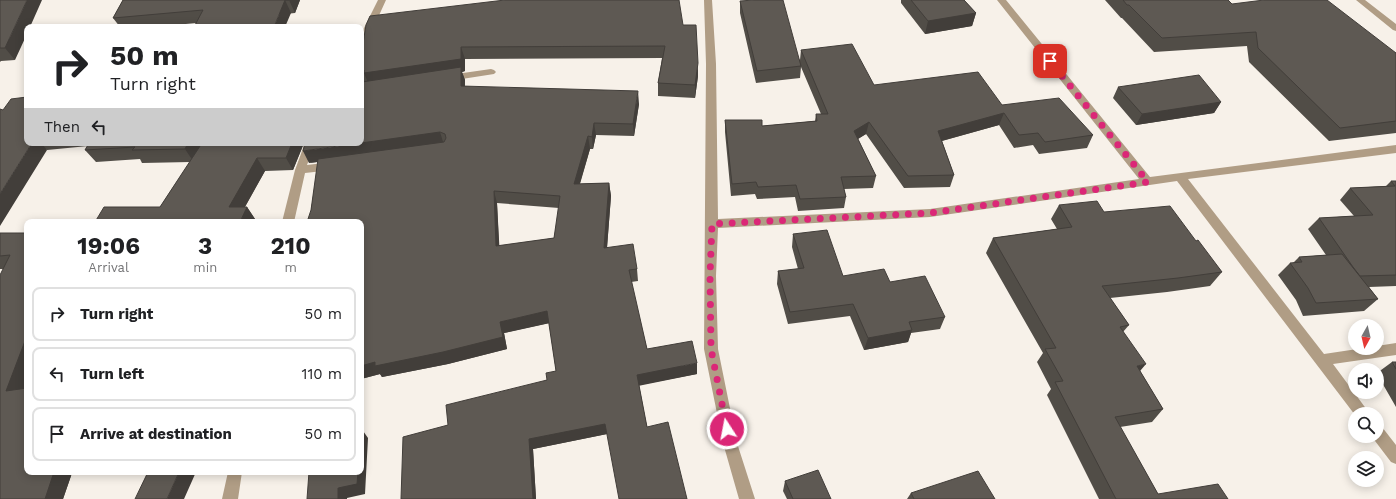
<!DOCTYPE html>
<style>
body{margin:0;font-family:"Work Sans",sans-serif;background:#f6f6f6;color:#202124;height:100vh;display:flex;flex-direction:column;font-size:15px;white-space:nowrap}
*{box-sizing:border-box;margin:0}
p{font-size:13px;color:#757577}
.icon{flex:none;width:22px;height:22px;fill:none;stroke:currentColor;stroke-width:2;stroke-linecap:round;stroke-linejoin:round}
.map{position:relative;flex:1;overflow:hidden}
.panel{position:absolute;left:24px;top:219px;width:340px;height:256px;display:flex;flex-direction:column;background:#fff;border-radius:8px;box-shadow:0 2px 10px #0003}
.panel>*{flex:none}
.top-card{position:absolute;left:24px;top:24px;width:340px;height:122px;border-radius:8px;box-shadow:0 2px 10px #0003;background:#fff;color:#202124;overflow:hidden}
.needle{width:26px;rotate:188deg}
.fabs{position:absolute;left:1348px;top:319px;display:grid;gap:8px}
.fabs a{display:grid;place-items:center;width:36px;height:36px;border-radius:50%;background:#fff;box-shadow:0 2px 10px #0003;font-size:20px}
.pin{position:absolute;display:grid;place-items:center;width:34px;height:34px;color:#fff;margin:-17px;border-radius:8px;box-shadow:0 2px 6px #0006}
.me{position:absolute;width:44px;margin:-22px;rotate:349deg;stroke-linejoin:round;filter:drop-shadow(0 0 3px #0008)}
.turn{display:flex;align-items:center;gap:14px;height:84px;padding:0 20px;font-size:18px}
.turn .icon{width:52px;height:52px;stroke-width:2.5}
.turn b{display:block;font-size:28px;line-height:34px}
.then{display:flex;align-items:center;height:38px;padding:0 20px;background:#0003;gap:8px;font-size:15px}
.eta{display:flex;justify-content:space-evenly;align-items:center;height:68px;text-align:center}
.eta b{font-size:24px;font-weight:700;line-height:28px}
ul{padding:0;list-style:none}
li{display:flex;align-items:center;gap:12px;height:54px;margin:0 8px 6px;padding:0 12px;border:2px solid #e0e0e0;border-radius:8px}
li div{flex:1}
li b{display:block;font-size:15px}
li em{font-style:normal}
.map>svg:first-child{display:block}
.lines{fill:none;stroke-linecap:round;stroke-linejoin:round}
.minor{fill:#b09d85;fill-rule:evenodd}
.wall{fill:#514d47;fill-rule:evenodd}
.shaded-wall{fill:#423e3a}
.building{fill:#5e5953;stroke:#423e3a;fill-rule:evenodd}
.route{stroke:#db2777;stroke-width:7;stroke-dasharray:0 12.6}
</style>
<div class="map">
<svg width="1396" height="499" viewBox="0 0 1396 499">
<rect width="100%" height="100%" fill="#f7f1e9"/>
<g class="lines">
<!-- minor -->
<path class="minor" d="M378,0H386L366,44L361,47V34Z
M704,0H712L716,64L718,219L930,209L1139,179L997,0H1006L1150,177L1396,145V153L1188,179L1324,354L1364,348H1377V346L1396,343V355L1333,364L1370,414L1355,415L1177,181L930,217L718,228L716,276L718,349L737,443L755,499H739L723,443L704,349L706,64Z
M1356,0H1365L1396,24V31L1393,30Z
M491,69L494,70L496,72L494,74L449,81L444,78L449,75Z
M305,143H315L307,165L332,162L336,163L337,166L336,169L332,170L305,173L294,222H282L295,170Z
M1377,425L1382,427L1396,445V464L1391,462L1372,437L1377,436Z
M228,472H242L238,499H222Z"/>
</g>
<!-- wall -->
<path class="wall" d="M0,0L15,60L1,61L0,62Z
M123,0H300L295,13L196,23L155,27H120L113,18Z
M901,0H964L976,13L972,26L925,34L901,3Z
M1105,0H1228L1232,4L1396,53V133L1329,141L1249,62L1247,46L1154,52L1122,18H1121Z
M740,1L800,60L801,50L874,85L1002,105L1093,135L1087,148L1039,154L1033,145L1014,148L999,125L942,141L954,175L950,187L904,188L866,134L858,139L876,176L873,188L844,189L846,197L844,208L798,211L795,197L757,199L755,194L731,196L725,132V120L762,126L815,121L816,114H821L801,67L800,78L756,83L740,13Z
M683,25L698,76L695,98L658,96V83L662,58L465,59V71L462,72L465,80V86L639,104L634,136L596,135L593,149H590L580,184L609,183L611,196L607,248L637,269L638,281L631,282L647,349L697,374L639,385L647,427L687,499L607,434L533,449L536,499H401L448,425L547,380L556,371L549,323L504,333L507,349L448,364L382,377L380,374L361,379V222L311,210L318,162L309,163L361,143L363,82L361,77V56ZM497,203L559,208L554,238L499,246Z
M1118,87L1221,102L1214,113L1136,125L1113,98Z
M27,143H304L293,170L265,171L245,207H247L255,219L160,207L190,162L142,163L140,159L96,162L85,150L88,146L47,150Z
M1391,181H1396V286L1369,287L1378,299L1364,311L1303,316L1296,300L1278,275L1290,263H1293L1299,257L1326,255L1308,229L1319,218L1354,216L1340,200L1350,188L1386,186Z
M1059,205L1104,212L1196,241L1222,272L1210,286L1167,292L1110,298L1129,325L1123,332L1140,371L1163,409L1152,422L1120,427L1158,494L1228,499H1099L1047,395L1051,389L1037,362L1043,353L986,253L993,238L1057,229L1051,219Z
M0,233H27V385L26,388L27,472H81L72,473L63,499H0L3,269H0Z
M793,234L843,276L890,282L945,317L940,329L911,333L908,342L864,350L850,316L788,324L777,284L778,271L798,269L792,247Z
M1392,362H1396V407L1377,374V373Z
M785,481L831,499H787L783,491Z
M911,493L995,499H907Z"/>
<!-- shaded-wall -->
<path class="shaded-wall" d="M27,0H42L30,27H27V34L15,60L5,48Z
M285,0L291,13L285,27H274Z
M289,0H300L295,13Z
M976,13L972,26L925,34L928,21Z
M461,47L465,59V71L462,72L465,80L464,98L369,85L364,73Z
M698,63V76L695,98V85Z
M638,91L639,104L634,136L633,124Z
M1221,102L1214,113L1136,125L1142,114Z
M1004,113L999,125L934,143L938,131Z
M869,122L866,134L851,143L854,131Z
M594,123L596,135L593,149L592,137Z
M440,132L444,145L309,163L303,151Z
M588,136L590,149L576,196L574,184Z
M32,143H41L47,150L0,226V194Z
M188,143H204L193,161L185,149Z
M292,143H304L293,170L286,158Z
M257,158L265,171L238,219L229,207Z
M609,183L611,196L606,260L604,248Z
M494,191L497,203L500,258L496,246Z
M247,207L255,219L254,222H240Z
M547,311L550,323L504,333L507,349L448,364L382,377L380,374L361,379V366L500,322Z
M912,330L908,342L864,350L868,338Z
M25,341L27,342V385L21,401L6,391Z
M697,363V374L638,386L637,375Z
M1146,364L1135,377L1137,366Z
M605,424L607,434L533,449L536,499H533L529,439Z
M361,428L368,438L365,494L347,498V499H338V488L358,472H361Z
M54,472H69L72,473L63,499H45Z
M179,472H196L184,499H167Z"/>
<!-- building -->
<path class="building" d="M0,0H27L5,48H0Z
M123,0H289H285L274,27H194L203,10L113,18Z
M505,0H679L683,25H696L698,63L695,85L658,83L665,46L461,47V59L364,73V70H361V56L366,25L370,16Z
M754,0H783L801,66L757,71L740,1Z
M911,0H964L976,13L928,21Z
M1123,0H1228L1232,4L1264,0H1327L1396,53V121L1340,128L1258,48L1256,32L1162,38L1129,5H1127Z
M852,44L874,85L978,72L1002,105L1059,98L1093,135L1045,142L1038,133L1019,135L1004,113L938,131L954,175L908,176L869,122L854,131L876,176L841,177L846,197L800,199L796,185L758,187L756,182L732,184L725,120H762V126L817,121L816,114H828L801,50Z
M461,67V86L638,91L633,124L594,123L592,137L588,136L574,184L609,183L604,248L633,244L637,269L629,270L647,349L692,341L697,363L637,375L647,427L668,422L687,499H619L605,424L529,439L533,499H401L403,437L448,425L446,405L547,380L546,373L556,371L547,311L500,322L503,337L443,352L375,366V362L361,366V222H307L311,210L318,159L444,142L446,138L445,134L440,132L361,143V87L362,82ZM494,191L560,196L554,238L496,246Z
M1199,75L1221,102L1142,114L1118,87Z
M27,97V143H32L0,194V109L3,110L11,99Z
M89,143H188L185,149L132,150L135,147L85,150Z
M202,143H292L286,158H257L229,207H247L240,222H95L104,207H160Z
M305,143H359L303,151Z
M1391,181H1396V275L1360,276L1353,267L1319,218L1373,215L1350,188L1395,186Z
M1097,201L1104,212L1170,206L1196,241L1198,240L1222,272L1178,278L1102,286L1129,325L1120,327L1146,364L1137,366L1163,409L1115,417L1158,494L1218,484L1228,499H1116L1055,382L1063,381L1045,349L1056,348L993,238L1072,227L1059,205Z
M827,230L843,276L884,269L890,282L925,276L945,317L909,322L912,330L868,338L853,304L790,312L778,271L804,268L793,234Z
M0,233H27V341H25L6,391L27,388V472H54L45,499H0V275L10,255L0,256Z
M1342,254L1378,299L1316,303L1308,288L1290,263L1302,262L1299,257Z
M1392,362H1396V369Z
M818,470L831,499H793L785,481Z
M978,471L995,499H914L911,493Z
M148,472H179L167,499H135Z
M309,472H358L357,484L338,488V499H307Z"/>
<g class="lines">
<!-- route -->
<path class="route" d="M727,429L711,349L710,276L712,224L930,213L1148,182L1050,61"/>
</g>
</svg>
<div class="fabs">
<a><svg class="needle" viewBox="-14 -14 28 28"><path d="M0-13l5 13h-10z" fill="#e53935"/><path d="M0 13l5-13h-10z" fill="#757577"/></svg></a>
<a><svg class="icon" aria-label="sound" viewBox="0 0 24 24"><path d="M4 9h4l5-4v14l-5-4H4zM17 9q2 3 0 6"/></svg></a>
<a><svg class="icon" aria-label="search" viewBox="0 0 24 24"><circle cx="10" cy="10" r="6"/><path d="M15 15l6 6"/></svg></a>
<a><svg class="icon" aria-label="layers" viewBox="0 0 24 24"><path d="M12 4l9 5-9 5-9-5zM3 14l9 5 9-5"/></svg></a>
</div>
<div class="pin" style="left:1050px;top:61px;background:#d93025"><svg class="icon" aria-label="arrive" viewBox="0 0 24 24"><path d="M6 21V4h12l-3 4 3 4H6"/></svg></div>
<svg class="me" style="left:727px;top:429px" viewBox="-20 -20 40 40"><circle r="17" fill="#db2777" stroke="#fff" stroke-width="3"/><path d="M0-11L8 9 0 5-8 9z" fill="#fff"/></svg>
<div class="top-card">
<div class="turn"><svg class="icon" aria-label="right" viewBox="0 0 24 24"><path d="M7 20v-9h11M14 6l5 5-5 5"/></svg><div><b>50 m</b>Turn right</div></div>
<div class="then">Then<svg class="icon" aria-label="left" viewBox="0 0 24 24"><path d="M17 20v-9H6M10 6l-5 5 5 5"/></svg></div>
</div>
<section class="panel">
<div class="eta">
<div><b>19:06</b><p>Arrival</p></div>
<div><b>3</b><p>min</p></div>
<div><b>210</b><p>m</p></div>
</div>
<ul>
<li><svg class="icon" aria-label="right" viewBox="0 0 24 24"><path d="M7 20v-9h11M14 6l5 5-5 5"/></svg><div><b>Turn right</b></div><em>50 m</em></li>
<li><svg class="icon" aria-label="left" viewBox="0 0 24 24"><path d="M17 20v-9H6M10 6l-5 5 5 5"/></svg><div><b>Turn left</b></div><em>110 m</em></li>
<li><svg class="icon" aria-label="arrive" viewBox="0 0 24 24"><path d="M6 21V4h12l-3 4 3 4H6"/></svg><div><b>Arrive at destination</b></div><em>50 m</em></li>
</ul>
</section>
</div>
